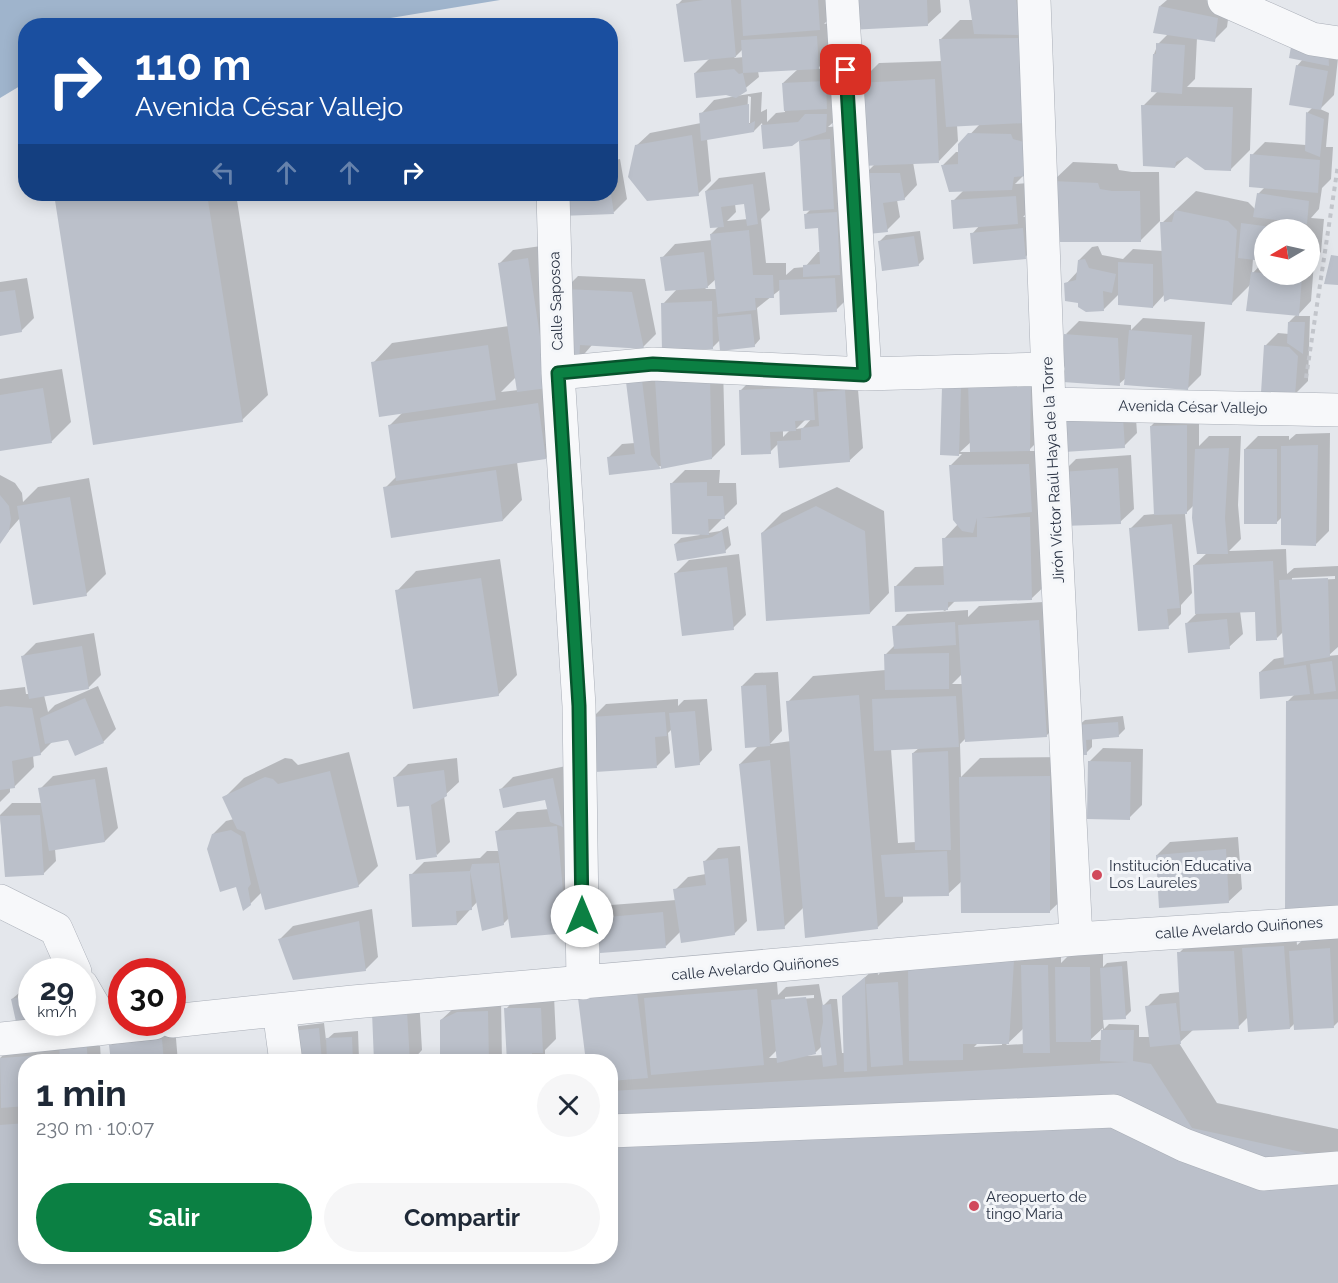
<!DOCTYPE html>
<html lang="es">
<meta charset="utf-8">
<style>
body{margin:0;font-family:Raleway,sans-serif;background:#f6f6f7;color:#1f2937;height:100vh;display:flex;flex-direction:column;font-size:22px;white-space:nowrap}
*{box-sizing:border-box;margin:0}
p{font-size:20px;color:#747a83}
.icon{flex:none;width:33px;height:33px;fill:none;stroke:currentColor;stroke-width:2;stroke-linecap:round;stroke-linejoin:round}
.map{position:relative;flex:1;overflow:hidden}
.panel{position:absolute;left:18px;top:1054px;width:600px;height:210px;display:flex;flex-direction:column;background:#fff;border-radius:24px;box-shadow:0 3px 15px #0003}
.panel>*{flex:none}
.hud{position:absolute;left:18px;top:18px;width:600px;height:183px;border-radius:24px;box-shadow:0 3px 15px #0003;background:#1a4fa0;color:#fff;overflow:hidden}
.needle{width:39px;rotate:261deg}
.fabs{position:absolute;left:1254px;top:219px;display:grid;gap:12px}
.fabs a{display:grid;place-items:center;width:66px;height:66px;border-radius:50%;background:#fff;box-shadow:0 3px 15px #0003;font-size:30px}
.speed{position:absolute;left:18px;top:958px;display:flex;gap:12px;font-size:30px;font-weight:700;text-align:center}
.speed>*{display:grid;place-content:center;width:78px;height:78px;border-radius:50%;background:#fff;box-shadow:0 3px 15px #0003;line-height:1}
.speed small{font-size:15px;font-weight:400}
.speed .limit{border:9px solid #d22;background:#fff;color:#111}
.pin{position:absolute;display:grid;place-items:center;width:51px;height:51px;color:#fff;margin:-26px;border-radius:12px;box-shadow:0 3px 9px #0006}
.me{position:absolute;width:66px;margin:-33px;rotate:0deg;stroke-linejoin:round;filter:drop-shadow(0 0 4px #0008)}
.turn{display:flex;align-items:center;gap:21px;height:126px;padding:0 18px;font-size:27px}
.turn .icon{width:78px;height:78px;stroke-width:2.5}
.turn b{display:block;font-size:42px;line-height:51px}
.lanes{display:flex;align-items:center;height:57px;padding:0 18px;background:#0003;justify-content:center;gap:30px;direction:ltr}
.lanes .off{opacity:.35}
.round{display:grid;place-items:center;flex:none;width:63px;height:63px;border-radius:32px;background:#f6f6f7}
.overview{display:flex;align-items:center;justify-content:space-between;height:102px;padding:0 18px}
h1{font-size:36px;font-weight:700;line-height:45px}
.button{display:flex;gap:12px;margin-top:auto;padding:12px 18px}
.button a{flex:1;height:69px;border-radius:36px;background:#0b8043;color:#fff;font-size:24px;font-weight:700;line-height:69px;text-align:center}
.button a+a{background:#f6f6f7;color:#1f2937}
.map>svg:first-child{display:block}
.water{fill:#9fb4cc}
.shadow{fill:#0003;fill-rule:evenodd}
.building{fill:#bbc0ca}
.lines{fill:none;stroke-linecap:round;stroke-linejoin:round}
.minor-casing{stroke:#a9aeb7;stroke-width:34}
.path{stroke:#c2c5cb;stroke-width:4;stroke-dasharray:4.5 4.5;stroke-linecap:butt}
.minor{stroke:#f7f8fa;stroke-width:33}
.route-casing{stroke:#07532c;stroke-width:15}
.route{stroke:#0b8043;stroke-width:10}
.poi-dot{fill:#d1495b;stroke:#f4f6f9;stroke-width:2}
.labels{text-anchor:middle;stroke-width:6;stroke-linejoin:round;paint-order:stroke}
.street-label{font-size:15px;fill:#2b3445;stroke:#f4f6f9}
.poi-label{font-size:15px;fill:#2b3445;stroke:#f4f6f9;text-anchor:start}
</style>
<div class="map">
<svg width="1338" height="1283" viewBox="0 0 1338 1283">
<rect width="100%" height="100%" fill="#e4e7ec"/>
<!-- water -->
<path class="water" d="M0,0H500L348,25L26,26L25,83L0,98Z"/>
<!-- shadow -->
<path class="shadow" d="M682,0H831L833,15L824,24L830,23L831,55L817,69L838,68L839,94L832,102H839V117L828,127L843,126L849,297L836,310L781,289L757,308L760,339L754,346L721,339L712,348L663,304L677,289L662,258L675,244L712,240L711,234L720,225L706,191L719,178L765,172L770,210L761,219L766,263H786V275L794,268L805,267L818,252H821L820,227L806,214L811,209H805L800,138L765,147L762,123L754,131L707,139L711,181L698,194L636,146L650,133L701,123V114L714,100L736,96L695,73L710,58L677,5ZM743,49L744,57L734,58ZM798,69L783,83L785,112L776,113L767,122V109L761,112L762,92L736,96L759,77L758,71ZM748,96L751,97L750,123H747ZM746,202L748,219L727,221L736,212L735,204ZM716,279L717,289H705Z
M849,0H940L941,12L927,25Z
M971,0H1030L1024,175L1015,184L1028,183L1030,210L1023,217L1036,216L1038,244L1025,257L972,234L980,225L953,201L964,190L943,165L956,152H960V145L980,124L957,125L958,141L939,161L913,162L917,185L904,199L897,200L900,217L887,230L866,173L875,164L859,83L879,63L942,61L940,40L960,20H974Z
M1167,0H1206L1230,5L1227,27L1214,40L1197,38L1195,79L1187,87L1252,88L1250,150L1231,169L1187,156L1175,167L1143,106L1158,91L1154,54L1158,44L1168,34L1160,6Z
M1338,58L1334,95L1320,109L1329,113L1326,147H1333L1331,179L1322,188L1319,209L1311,218L1324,219L1321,252L1310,263H1314L1311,301L1297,316H1310L1308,381L1295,394L1265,346L1278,333L1289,334V322L1297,314L1251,284L1231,304L1165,294L1153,307L1119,294L1104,309L1079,302L1066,284L1078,271L1079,260L1092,247L1098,246L1102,255L1123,259L1133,249L1163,251L1162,223L1196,191L1248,202L1256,210L1258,194L1265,187L1252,155L1265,142L1306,145L1307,113L1313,107L1297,66L1303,59ZM1264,230H1310V274H1264V261L1252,274L1253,258L1264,260Z
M620,159L627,199L614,212L557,194H610V161Z
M1073,162L1117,164L1119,170L1132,172H1159L1160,221L1140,241L1053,181Z
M55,194H236L268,395L242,420L94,444Z
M920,231L924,259L918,265L880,241L886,235Z
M541,246L565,438L546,458L517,462L522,500L503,520L385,488L397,476L389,426L403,412L373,363L392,343L509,326L500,263L513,250ZM516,377L518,390L501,392Z
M578,276L645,279L656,334L643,347L592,345L579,360L565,289Z
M27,278L34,318L21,331L0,334V282Z
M1143,318L1205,322L1201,375L1188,388L1126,378L1119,384L1066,334L1079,321L1131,325V330Z
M723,366L725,445L712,458L611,474L609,457L622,444L635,443L627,383Z
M62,369L71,422L52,441L0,450V379Z
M1043,370V436L1028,451H1041L1052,579L1032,598L955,601L945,611L895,587L915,567L944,566V539L958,524L951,465L962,454H942L943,387ZM972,441V452H960Z
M753,378H857L863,448L849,461L778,444L770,452L740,391ZM812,418L803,428L796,429L806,419ZM791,429L783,437V430Z
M1135,404L1137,433L1124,446L1065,451Z
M1164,413H1199V446L1209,436H1241L1238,505L1241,539L1229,551L1286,549L1287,574L1294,568L1338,566V647L1328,656L1338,655V909L1288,701L1295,694L1260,672L1274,659L1285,657L1284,631L1277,638L1256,610L1240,611L1243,634L1229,647L1186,624L1197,613L1194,565L1207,553L1194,505L1185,514L1192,593L1181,605V614L1168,627L1131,528L1144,515L1155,514L1151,426ZM1335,576V579L1292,581V578Z
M1330,433L1329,531L1316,544L1282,517L1277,522L1245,449L1258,436H1289V440L1296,434Z
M1131,455L1134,509L1120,522L1063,472L1076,459Z
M685,470H720L719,483H736L737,504L708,533L720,531L728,526L731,545L725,551L675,544L681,538L700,535L672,483Z
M0,475L15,483L22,493L23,502L38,487L89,478L106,574L86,594L20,518L0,541Z
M837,487L884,511L889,593L870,613L762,533L782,513Z
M739,554L746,615L733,628L676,573L689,560Z
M500,559L517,675L498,695L397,591L416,571Z
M1059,601L1066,716L1046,736L966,738L960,744L961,777L980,758L1069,757L1070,892L1050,911L962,881L948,894L903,895V902L878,927L804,907L784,927L740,764L759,745L742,686L755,673L778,672L782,731L770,744L791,741L788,702L813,676L886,670V654L895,645L894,627L907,614L968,610V617L979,606ZM962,674L963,684H952ZM919,748L913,753L916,842L898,843L891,749Z
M94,633L101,675L88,688L44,695L48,712L55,705L98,686L116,729L103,742L69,738L53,741L40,754L33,755L34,767L14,787H10V792L0,802V690L25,687L26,694H29L23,656L36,643Z
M678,699V706L684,700L707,699L712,750L699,764L672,729L668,733L670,753L657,766L593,717L606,704Z
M1123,716L1125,729L1118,736L1092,738V747L1086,753L1078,726L1085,720Z
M1103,748L1143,749L1142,805L1129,818L1089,762Z
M349,752L378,866L358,886L262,892L250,904L213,834L226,821L234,819L224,798L244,778L285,758L292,759L298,765Z
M457,758L459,782L444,796L450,842L437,855L395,777L408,764Z
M566,766V932L510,917L503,924L477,902L457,924L411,875L424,862L480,858L487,851H500L497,831L517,812L549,809L547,798L500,790L513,777Z
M107,767L118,828L105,841L55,849L56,861L43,874L6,876L0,815L12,803H42L40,789L53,776Z
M1238,837L1242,889L1228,902L1157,855L1170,842Z
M740,846L747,921L734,934L681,931L666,946L598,918L611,905L676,900L675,890L688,877L706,874L705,861L718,848Z
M372,909L378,957L365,970L280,939L293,926Z
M1296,933L1297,945L1304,939L1338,936V1022L1334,1026L1295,1023L1290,1028L1248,1017L1238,1027L1194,1029L1179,1043L1217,1103L1338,1129V1283H0V1058L13,1046L99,1026L101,1062H26V1257H610V1062H587L579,998L776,970L778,995L786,987L819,984L823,1006L830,999H837L842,1053H845L844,997L877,966L878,975L881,972L1061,952V963L1070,954H1103V967L1107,963L1127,961L1131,1011L1125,1017L1103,1019L1104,1029L1109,1024L1139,1025V1037H1150L1147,1007L1160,994L1180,992L1179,953L1192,940L1247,938V945L1256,936ZM814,995V998L785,1000V997ZM1024,1028V1044L1006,1045ZM1103,1028L1102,1040H1090ZM978,1043H1002V1045L974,1047ZM822,1046L823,1055L806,1056L816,1052ZM777,1050L778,1058H769Z
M32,990V1023L12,999L19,993Z
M519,995L554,996L556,1039L545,1050V1062H508L506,1009Z
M419,998L422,1050L411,1062H376L373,1013Z
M501,999L502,1062H442L441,1020L455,1007Z
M324,1023L326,1040L334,1033L358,1031L359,1059L356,1062H328V1053L322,1060L292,1032L299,1026Z
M175,1027L178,1062H112L110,1046L123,1033Z"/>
<!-- building -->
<path class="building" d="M703,0H731L736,57L684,62L676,4Z
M741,0H818L820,30L743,36Z
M847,0H927L928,26L849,30Z
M969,0H1016L1021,35L974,34Z
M1159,6L1218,18L1215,42L1153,33Z
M817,36L819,69L743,73L741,40Z
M1021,38L1025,123L946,127L939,39Z
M1292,41L1328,48L1329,66L1289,58Z
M1156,43L1185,45L1182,94L1151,92L1153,54H1156Z
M1296,65L1328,71L1321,110L1289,105Z
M734,69L739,74L743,73L747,91L736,98L726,95L696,98L694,73Z
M935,79L939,163L861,166L857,83Z
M826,81L827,109L784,111L782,83Z
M749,104V124L755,121L754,132L701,141L699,113Z
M1141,105L1233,107L1231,171L1205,170L1187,157L1176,162L1175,168L1143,166Z
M1306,112L1324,119L1320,157L1305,151Z
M805,114H827L826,132L799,141L830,139L834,209L803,211L799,141L792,146L763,149L761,125L798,122Z
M968,133L1011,134L1013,139L1027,143V176L1014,177L1012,190L949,192L941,165L958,164V144Z
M692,135L699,196L647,201L628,177L635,145Z
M1250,154L1320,160L1318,193L1249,187Z
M864,173H900L905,200L883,203L888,232L868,234Z
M1052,181L1098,183L1100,189L1112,191H1140L1141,242H1056Z
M753,184L758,224L747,226L744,204L721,207L724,227L710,228L705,191Z
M1257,193L1309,201L1307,224L1253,217Z
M54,194H207L243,422L93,445Z
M555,194H611L614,214L560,216Z
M1016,196L1018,224L953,229L951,200Z
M1175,210L1228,221L1237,230L1232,305L1170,299L1164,302L1160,222H1172Z
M837,212L840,275L803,277V265L820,264L818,228L805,229L804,214Z
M1241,223L1279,228L1264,230V261L1238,258Z
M1023,228L1026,259L973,264L970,233Z
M749,230L753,275H773L774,298H755L756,310L718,314L710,234Z
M914,236L919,266L882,271L878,241Z
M704,252L708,288L665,291L660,257Z
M1331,255L1338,256V285L1324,284Z
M528,258L548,388L517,392L498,263Z
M1085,259L1089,268L1116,274L1112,293L1103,291L1104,311L1086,312L1078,307V303L1065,301L1064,283L1076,280L1078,260Z
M1118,262L1153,264V308L1118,305Z
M1251,272L1302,276L1299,316L1246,311Z
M835,278L837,312L780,315L779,280Z
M564,289L632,292L644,349L580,345L579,362L564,363Z
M15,290L22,332L0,336V292Z
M712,301L713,349L662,351L661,303Z
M751,314L755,347L720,351L717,317Z
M1288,322H1305L1303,354L1287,343Z
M1129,330L1192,335L1188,390L1124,385Z
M1064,334L1118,338L1120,386L1063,382Z
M488,345L496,400L379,417L371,362Z
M1264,345L1289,347L1298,356L1295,396L1261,393Z
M710,379L712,459L661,469L655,380Z
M642,380L651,455L661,469L609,475L607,457L635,454L626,382Z
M968,382L1031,383L1030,451L970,452Z
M813,387L815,420L795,421L796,431L770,432L771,454L741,455L739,390Z
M942,387H961L959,456L940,455Z
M43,388L52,443L0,451V395Z
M845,390L850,462L779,468L777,441L801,440V428L819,426L817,392Z
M538,403L546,459L396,481L388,425Z
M1123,417L1125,448L1064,452L1062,421Z
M1187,425V514L1154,515L1150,426Z
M1318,445L1316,546L1281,545V446Z
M1229,448L1225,518L1228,554H1197L1192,518L1195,449Z
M1244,449H1277V524H1244Z
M1029,464L1032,512L982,518L1030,517L1032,600L948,602V610L895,612L894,586L944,585L942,538L977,537V518L973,533L962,531L953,520L949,465Z
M1118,468L1121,524L1063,526L1061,472Z
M496,470L503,521L391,538L383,487Z
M707,482V496H723L725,519H708L709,535L672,534L670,483Z
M0,495L9,506L11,519L9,531L0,544Z
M70,497L87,596L33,605L17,506Z
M816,506L865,531L870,614L766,621L761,533Z
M1172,524L1180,608L1167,609L1169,629L1138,631L1129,528Z
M722,531L726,553L677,561L674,544L712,537Z
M1273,561L1277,640L1256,641L1255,612L1195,614L1193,565Z
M727,567L734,630L682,636L674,573Z
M481,578L499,696L413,709L395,590Z
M1328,578L1330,657L1284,665L1279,580Z
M1227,619L1230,649L1188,653L1185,623Z
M1039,620L1047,737L965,742L958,625Z
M955,622L956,645L894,649L892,626Z
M82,646L89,689L29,699L21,656Z
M949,653V689L885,690L884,654Z
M1332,661L1336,691L1314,694L1310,664Z
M1306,665L1310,694L1260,699L1259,672Z
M766,685L770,746L745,748L741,686Z
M859,695L878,929L805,938L786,701Z
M956,696L959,747L874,751L872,699Z
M85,698L104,743L75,756L68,740L45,744L40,718Z
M1338,699V910L1285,912L1286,701Z
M6,706L32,708L41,755L12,761L15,788L0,790V707Z
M695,711L700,765L675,768L669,713Z
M665,712L667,736L655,737L657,768L595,772L591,717Z
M1118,722L1119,737L1086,740L1087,755H1080L1077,725Z
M948,751L951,850H915L912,753Z
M770,760L785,929L757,931L739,764Z
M1088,761L1131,762L1130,820L1087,819Z
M444,770L447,796L431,805L437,857L416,860L409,806L397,807L393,777Z
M330,771L359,887L265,910L245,832L237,829L222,797L265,777L273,779L278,784Z
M1050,776V913H961L959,777Z
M553,778L563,827L550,822L545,800L503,808L499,789Z
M95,779L105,842L49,851L38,788Z
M40,815L44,875L5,877L0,816Z
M557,826L567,933L511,938L495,831Z
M231,830L241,836L251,884L248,888L251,905L243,911L236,887L220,892L207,849L212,834Z
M1226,849L1229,903L1159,908L1156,855Z
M947,851L949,896L885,897L881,855Z
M728,858L735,935L681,943L673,889L706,885L703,861Z
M499,863L504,925L482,931L470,871L472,910L456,911L457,925L412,927L409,874L470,871L472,864Z
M663,912L666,948L600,953L597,918Z
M359,921L366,971L293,980L278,939Z
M1284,946L1290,1029L1248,1032L1242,948Z
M1330,948L1334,1028L1294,1030L1289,951Z
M1234,951L1239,1029L1181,1031L1177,952Z
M1014,960L1009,1044H963V1060L909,1061L908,966Z
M1021,965H1048L1050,1053H1023Z
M1122,966L1126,1019L1103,1020L1100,968Z
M1055,967H1090L1091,1042H1056Z
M865,977L867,1071L844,1072L842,996Z
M898,982L903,1065L871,1067L866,984Z
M757,989L764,1065L651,1075L644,998Z
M637,992L648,1078L610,1081V1062H586L578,998Z
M32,994V1023L18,1031L11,999Z
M806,997L816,1054L777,1063L771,1000Z
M1176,1003L1181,1044L1150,1047L1145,1006Z
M831,1004L837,1065L823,1067L820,1039L823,1022L822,1005Z
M504,1008H541L543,1053H532V1062H507Z
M407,1011L410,1062H374L372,1012Z
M488,1011L489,1062H440V1020L457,1012Z
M319,1028L322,1061L294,1062L291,1031Z
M1101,1030H1134L1133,1061L1151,1064L1192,1128L1315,1155L1338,1154V1283H0V1125L26,1123V1257H610V1091L1128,1062L1100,1061Z
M352,1037L353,1062H327L326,1038Z
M86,1038L88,1062H60L59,1040Z
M162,1039L164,1062H111L109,1045Z
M46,1055V1062H26V1106L1,1108L0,1058Z"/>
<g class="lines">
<defs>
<path id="minor" d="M842,0L865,374
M1034,0L1049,404L1076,939
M1224,0L1312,39L1338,43
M553,194L558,373L579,706L583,983
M558,373L653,364L865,374L1048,369
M1049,404L1338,410
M0,901L56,929L75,972
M82,986L96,1010L99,1029
M279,1010L286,1062
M172,1021L353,1002L1076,939L1338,922
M0,1039L154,1023
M610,1131L1114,1111L1184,1145L1263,1174L1338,1168"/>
</defs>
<!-- minor casing -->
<use href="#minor" class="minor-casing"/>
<!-- path -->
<path class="path" d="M1306,378L1338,165"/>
<!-- minor -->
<use href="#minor" class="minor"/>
</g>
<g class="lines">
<defs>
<path id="route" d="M582,916L579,706L558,373L653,364L864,375L846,70"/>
</defs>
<!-- route casing -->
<use href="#route" class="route-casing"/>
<!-- route -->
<use href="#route" class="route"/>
</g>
<!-- markers -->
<g class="poi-dot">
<circle cx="1097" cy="875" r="6"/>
<circle cx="974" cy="1206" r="6"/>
</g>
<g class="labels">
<!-- street labels -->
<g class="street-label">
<text transform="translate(556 301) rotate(-92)" y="5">Calle Saposoa</text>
<text transform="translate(1193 407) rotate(1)" y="5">Avenida César Vallejo</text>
<text transform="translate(1053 470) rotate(-93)" y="5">Jirón Víctor Raúl Haya de la Torre</text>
<text transform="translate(1239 928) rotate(-4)" y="5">calle Avelardo Quiñones</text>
<text transform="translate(755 968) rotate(-5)" y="5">calle Avelardo Quiñones</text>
</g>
<!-- poi labels -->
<g class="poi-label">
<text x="1109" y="871">Institución Educativa<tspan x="1109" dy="17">Los Laureles</tspan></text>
<text x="986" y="1202">Areopuerto de<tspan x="986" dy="17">tingo Maria</tspan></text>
</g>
</g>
</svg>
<div class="fabs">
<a><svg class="needle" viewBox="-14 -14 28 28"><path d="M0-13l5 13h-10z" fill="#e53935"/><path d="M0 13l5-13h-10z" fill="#747a83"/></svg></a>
</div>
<div class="speed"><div>29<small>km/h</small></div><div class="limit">30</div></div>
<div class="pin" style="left:846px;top:70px;background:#d93025"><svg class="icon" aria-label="arrive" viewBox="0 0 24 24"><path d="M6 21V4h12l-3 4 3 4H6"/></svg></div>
<svg class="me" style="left:582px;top:916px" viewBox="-20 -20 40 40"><circle r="19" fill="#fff"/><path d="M0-13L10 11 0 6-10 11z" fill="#0b8043"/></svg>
<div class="hud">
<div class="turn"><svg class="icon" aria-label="right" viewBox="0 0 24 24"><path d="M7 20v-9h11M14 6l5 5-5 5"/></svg><div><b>110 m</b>Avenida César Vallejo</div></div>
<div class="lanes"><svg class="icon off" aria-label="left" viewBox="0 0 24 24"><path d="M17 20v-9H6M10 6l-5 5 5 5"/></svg><svg class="icon off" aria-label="ahead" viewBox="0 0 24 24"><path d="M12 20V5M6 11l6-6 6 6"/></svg><svg class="icon off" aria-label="ahead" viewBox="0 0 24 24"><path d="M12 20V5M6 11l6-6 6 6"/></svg><svg class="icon" aria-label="right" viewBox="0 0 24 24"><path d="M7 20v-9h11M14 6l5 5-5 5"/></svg></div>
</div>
<section class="panel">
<div class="overview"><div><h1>1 min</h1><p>230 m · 10:07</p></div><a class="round"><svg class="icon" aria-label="close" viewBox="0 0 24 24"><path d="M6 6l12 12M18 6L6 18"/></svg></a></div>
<div class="button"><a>Salir</a><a>Compartir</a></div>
</section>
</div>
